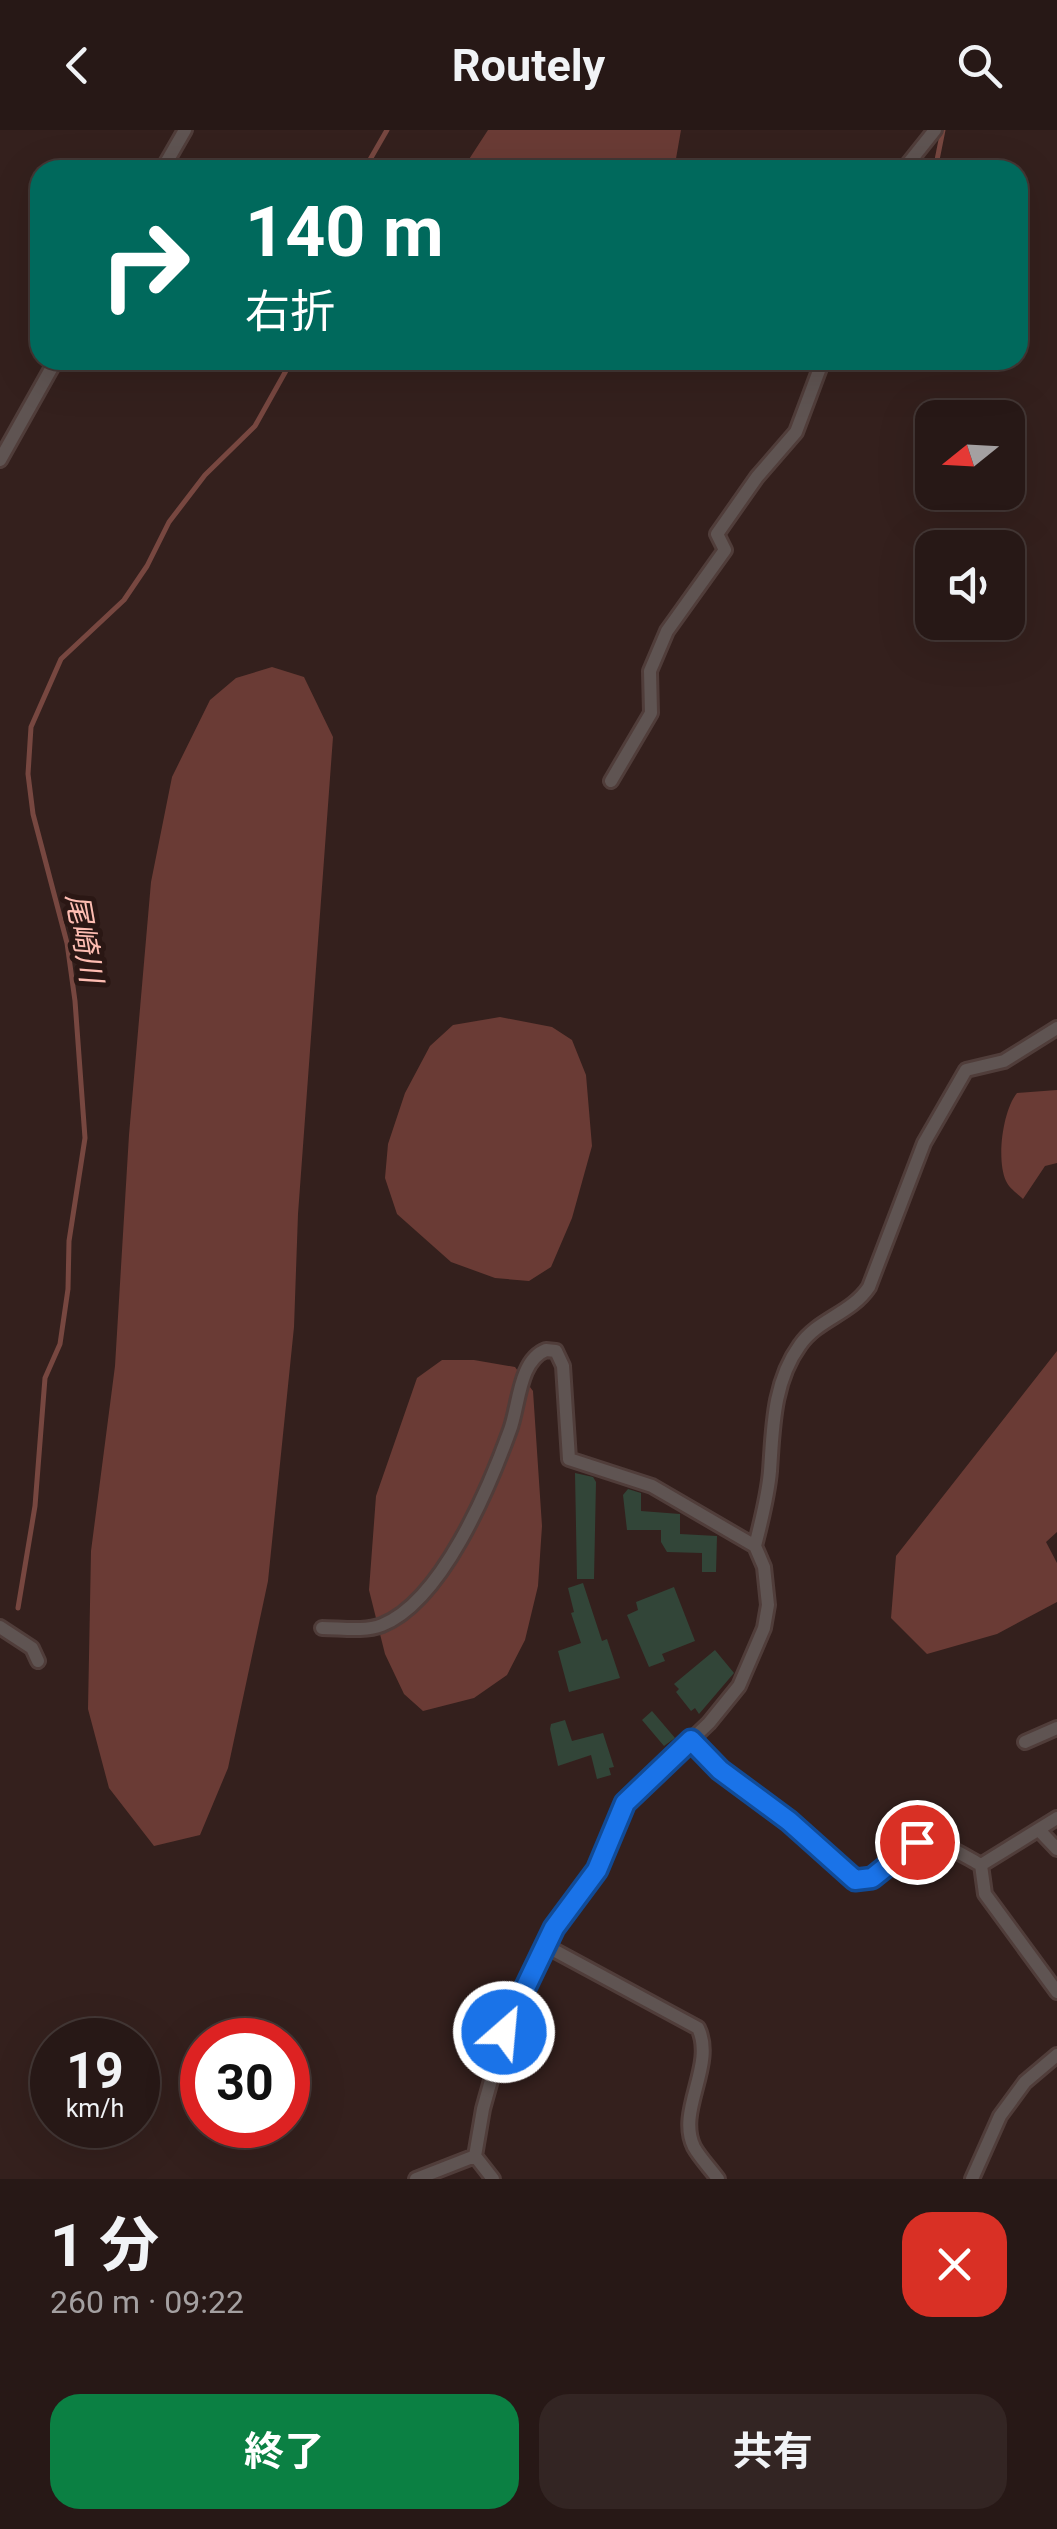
<!DOCTYPE html>
<html lang="ja">
<meta charset="utf-8">
<style>
body{margin:0;font-family:Roboto,"Noto Sans JP",sans-serif;background:#332523;color:#f1f3f6;height:100vh;display:flex;flex-direction:column;font-size:38px;white-space:nowrap}
*{box-sizing:border-box;margin:0}
p{font-size:32px;color:#a4a0a1}
.icon{flex:none;width:55px;height:55px;fill:none;stroke:currentColor;stroke-width:2;stroke-linecap:round;stroke-linejoin:round}
.map{position:relative;height:2049px;overflow:hidden}
.panel{display:flex;flex-direction:column;background:#271816;flex:1}
.panel>*{flex:none}
.banner{position:absolute;left:30px;top:30px;width:998px;height:210px;border-radius:30px;box-shadow:0 10px 40px #0002,0 0 0 2px #433735;background:#00695c;color:#fff;overflow:hidden}
.needle{width:65px;rotate:252deg}
.tools{position:absolute;left:915px;top:270px;display:grid;gap:20px}
.tools a{display:grid;place-items:center;width:110px;height:110px;border-radius:20px;background:#271816;box-shadow:0 10px 40px #0002,0 0 0 2px #433735;font-size:50px}
.speed{position:absolute;left:30px;top:1888px;display:flex;gap:20px;font-size:50px;font-weight:700;text-align:center}
.speed>*{display:grid;place-content:center;width:130px;height:130px;border-radius:50%;background:#271816;box-shadow:0 10px 40px #0002,0 0 0 2px #433735;line-height:1}
.speed small{font-size:25px;font-weight:400}
.speed .limit{border:15px solid #d22;background:#fff;color:#111}
.pin{position:absolute;display:grid;place-items:center;width:85px;height:85px;color:#fff;margin:-42px;border:5px solid #fff;border-radius:50%;box-shadow:0 2px 10px #0007}
.me{position:absolute;width:110px;margin:-55px;rotate:27deg;stroke-linejoin:round;filter:drop-shadow(0 0 8px #0008)}
.turn{display:flex;align-items:center;gap:35px;height:210px;padding:0 50px;font-size:45px}
.turn .icon{width:130px;height:130px;stroke-width:2.5}
.turn b{display:block;font-size:70px;line-height:85px}
.round{display:grid;place-items:center;flex:none;width:105px;height:105px;border-radius:30px;background:#332523}
.headline{display:flex;align-items:center;justify-content:space-between;height:170px;padding:0 50px}
h1{font-size:60px;font-weight:700;line-height:75px}
.cta{display:flex;gap:20px;margin-top:auto;padding:20px 50px}
.cta a{flex:1;height:115px;border-radius:30px;background:#0b8043;color:#fff;font-size:40px;font-weight:700;line-height:115px;text-align:center}
.cta a+a{background:#332523;color:#f1f3f6}
header{display:flex;justify-content:space-between;align-items:center;height:130px;padding:0 50px;background:#271816;font-size:45px;font-weight:700}
.map>svg:first-child{display:block}
.forest{fill:#6a3b35}
.lines{fill:none;stroke-linecap:round;stroke-linejoin:round}
.stream{stroke:#774740;stroke-width:5}
.building{fill:#324538}
.street-casing{stroke:#503d3a;stroke-width:18}
.street{stroke:#5f5452;stroke-width:12}
.route-casing{stroke:#114b97;stroke-width:25}
.route{stroke:#1a73e8;stroke-width:18}
.labels{text-anchor:middle;stroke-width:10;stroke-linejoin:round;paint-order:stroke}
.water-label{font-size:30px;font-style:italic;fill:#febdb2;stroke:#2a1714}
</style>
<header><svg class="icon" aria-label="back" viewBox="0 0 24 24"><path d="M15 5l-7 7 7 7"/></svg>Routely<svg class="icon" aria-label="search" viewBox="0 0 24 24"><circle cx="10" cy="10" r="6"/><path d="M15 15l6 6"/></svg></header>
<div class="map">
<svg width="1057" height="2049" viewBox="0 0 1057 2049">
<rect width="100%" height="100%" fill="#34201d"/>
<!-- forest -->
<path class="forest" d="M488,0H681L674,40H462Z
M272,537L304,547L333,607L298,1084L294,1197L268,1451L228,1638L200,1705L154,1716L109,1658L88,1579L91,1421L115,1236L129,1005L151,752L172,647L210,570L236,548Z
M500,887L552,897L572,910L586,945L592,1016L572,1088L551,1137L529,1151L495,1148L451,1132L397,1084L385,1048L388,1014L405,963L430,916L453,895Z
M1057,960V1033L1045,1036L1023,1069C1018,1064 1009,1058 1006,1051C996,1029 1003,980 1017,963Z
M1057,1221V1402L1046,1412L1057,1433V1472L997,1504L927,1524L891,1488L896,1426Z
M442,1230H474L515,1237L533,1261L542,1396L538,1456L525,1510L507,1545L474,1568L423,1581L404,1564L385,1524L369,1460L376,1366L417,1248Z"/>
<g class="lines">
<!-- stream -->
<path class="stream" d="M364,40L387,0
M935,40L943,0
M18,1478L35,1376L45,1248L60,1214L68,1159L69,1111L85,1008L75,871L67,813L33,684L28,644L31,597L61,529L124,470L147,436L169,392L205,345L255,296L292,230"/>
</g>
<!-- building -->
<path class="building" d="M575,1343L593,1347L596,1352L594,1449H577Z
M628,1359L641,1363V1381L680,1384V1404L717,1406L716,1442H702V1423L667,1422L661,1412V1400H627L623,1365Z
M583,1453L602,1511L607,1509L620,1548L569,1562L558,1521L581,1513L571,1483L574,1482L568,1458Z
M674,1457L695,1511L662,1524L665,1531L649,1537L627,1485L638,1480L636,1472Z
M715,1520L734,1543L699,1584L695,1578L691,1581L676,1562L679,1559L674,1554Z
M652,1581L675,1608L664,1616L642,1590Z
M565,1590L572,1611L603,1603L614,1637L609,1638L611,1645L597,1649L591,1625L558,1636L550,1599L551,1594Z"/>
<g class="lines">
<defs>
<path id="street" d="M162,40L185,0
M903,40L935,0
M0,330L56,230
M611,651L651,583L650,541L667,501L725,420L717,404L757,347L796,302L823,230
M755,1416C761,1392 768,1366 770,1341C773,1298 773,1252 800,1215C818,1189 851,1184 869,1157L924,1013L966,940L1004,931L1057,898
M0,1497L32,1518L38,1531
M322,1498C341,1498 364,1502 382,1495C442,1471 489,1358 510,1300C519,1276 519,1230 546,1220L556,1221L563,1236L569,1329L652,1356L755,1416L764,1437L768,1475L764,1498L739,1556L709,1593L625,1673L597,1740L554,1798L548,1817L698,1898C716,1935 676,1981 694,2017C700,2028 711,2039 718,2049
M691,1610L720,1640L789,1691L855,1750C886,1750 898,1707 930,1712C947,1714 966,1727 981,1735
M1025,1612L1057,1598
M1039,1700L1057,1719
M981,1735L985,1764L1057,1862
M981,1735L1057,1688
M416,2049L475,2026
M493,2049L475,2026L483,1979L508,1889L548,1817
M972,2049L1000,1986L1025,1952L1057,1925"/>
</defs>
<!-- street casing -->
<use href="#street" class="street-casing"/>
<!-- street -->
<use href="#street" class="street"/>
</g>
<g class="lines">
<defs>
<path id="route" d="M504,1902L554,1798L597,1740L625,1673L691,1610L720,1640L789,1691L855,1750L872,1748L917,1712"/>
</defs>
<!-- route casing -->
<use href="#route" class="route-casing"/>
<!-- route -->
<use href="#route" class="route"/>
</g>
<g class="labels">
<!-- water labels -->
<g class="water-label">
<text transform="translate(84 808) rotate(80)" y="10">尾崎川</text>
</g>
</g>
</svg>
<div class="tools">
<a><svg class="needle" viewBox="-14 -14 28 28"><path d="M0-13l5 13h-10z" fill="#e53935"/><path d="M0 13l5-13h-10z" fill="#a4a0a1"/></svg></a>
<a><svg class="icon" aria-label="sound" viewBox="0 0 24 24"><path d="M4 9h4l5-4v14l-5-4H4zM17 9q2 3 0 6"/></svg></a>
</div>
<div class="speed"><div>19<small>km/h</small></div><div class="limit">30</div></div>
<div class="pin" style="left:917px;top:1712px;background:#d93025"><svg class="icon" aria-label="arrive" viewBox="0 0 24 24"><path d="M6 21V4h12l-3 4 3 4H6"/></svg></div>
<svg class="me" style="left:504px;top:1902px" viewBox="-20 -20 40 40"><circle r="17" fill="#1a73e8" stroke="#fff" stroke-width="3"/><path d="M0-11L8 9 0 5-8 9z" fill="#fff"/></svg>
<div class="banner">
<div class="turn"><svg class="icon" aria-label="right" viewBox="0 0 24 24"><path d="M7 20v-9h11M14 6l5 5-5 5"/></svg><div><b>140 m</b>右折</div></div>
</div>
</div>
<section class="panel">
<div class="headline"><div><h1>1 分</h1><p>260 m · 09:22</p></div><a class="round" style="background:#d93025;color:#fff"><svg class="icon" aria-label="close" viewBox="0 0 24 24"><path d="M6 6l12 12M18 6L6 18"/></svg></a></div>
<div class="cta"><a>終了</a><a>共有</a></div>
</section>
